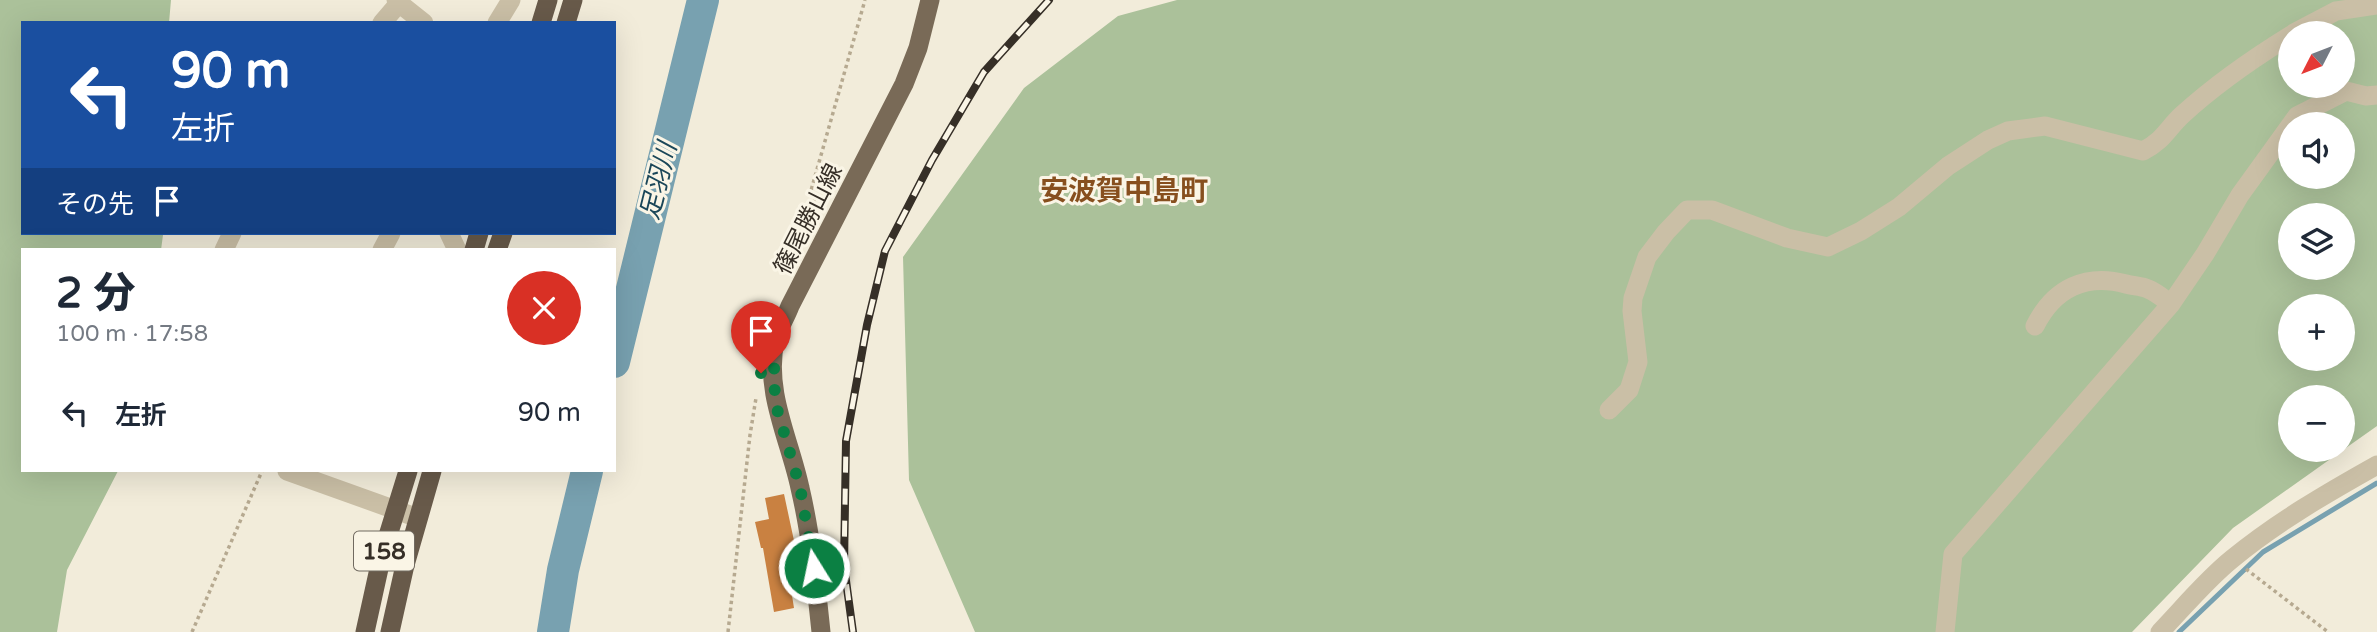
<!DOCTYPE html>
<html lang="ja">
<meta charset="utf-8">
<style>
body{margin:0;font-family:"Varela Round","Noto Sans JP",sans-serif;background:#f6f6f7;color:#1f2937;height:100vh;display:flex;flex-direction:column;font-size:26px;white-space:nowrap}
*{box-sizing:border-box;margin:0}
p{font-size:23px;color:#747a83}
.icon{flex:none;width:38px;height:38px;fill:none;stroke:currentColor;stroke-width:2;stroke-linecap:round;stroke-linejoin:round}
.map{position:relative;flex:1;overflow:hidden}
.side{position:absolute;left:21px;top:248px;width:595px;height:224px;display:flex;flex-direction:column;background:#fff;border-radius:0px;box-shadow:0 7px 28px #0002}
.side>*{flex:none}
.banner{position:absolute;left:21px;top:21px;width:595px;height:214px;border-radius:0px;box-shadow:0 7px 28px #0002;background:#1a4fa0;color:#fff;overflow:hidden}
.needle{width:46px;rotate:228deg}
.fabs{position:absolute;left:2278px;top:21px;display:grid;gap:14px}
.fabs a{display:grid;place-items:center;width:77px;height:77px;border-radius:50%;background:#fff;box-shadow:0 7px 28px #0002;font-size:35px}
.pin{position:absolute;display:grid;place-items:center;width:60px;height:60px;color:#fff;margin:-72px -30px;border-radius:50% 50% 50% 0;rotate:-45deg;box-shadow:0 0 7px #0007}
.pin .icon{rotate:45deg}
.me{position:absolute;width:77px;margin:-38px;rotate:350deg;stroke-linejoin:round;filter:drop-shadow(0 0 5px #0008)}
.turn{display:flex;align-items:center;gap:24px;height:147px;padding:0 35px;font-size:32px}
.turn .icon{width:91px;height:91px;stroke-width:2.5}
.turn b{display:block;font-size:49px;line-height:60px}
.then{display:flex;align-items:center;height:66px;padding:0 35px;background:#0003;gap:14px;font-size:26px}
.round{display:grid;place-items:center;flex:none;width:74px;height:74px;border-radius:37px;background:#f6f6f7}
.summary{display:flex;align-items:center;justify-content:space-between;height:119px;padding:0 35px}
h1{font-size:42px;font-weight:800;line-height:52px}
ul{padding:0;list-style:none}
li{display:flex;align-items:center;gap:21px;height:91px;padding:0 35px}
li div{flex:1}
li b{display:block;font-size:26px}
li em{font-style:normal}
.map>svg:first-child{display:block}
.green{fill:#abc19a;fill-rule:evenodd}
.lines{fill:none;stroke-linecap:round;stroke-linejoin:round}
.stream{stroke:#78a1b0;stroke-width:5}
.river{stroke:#78a1b0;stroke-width:32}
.building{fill:#c98141}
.path{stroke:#b6a990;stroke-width:3.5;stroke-dasharray:3.5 3.5;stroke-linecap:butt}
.minor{stroke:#cabfa6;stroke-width:19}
.primary{stroke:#796a57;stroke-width:19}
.trunk{stroke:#685a4a;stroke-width:19}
.rail-casing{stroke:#362f27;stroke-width:8}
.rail{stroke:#faf5e6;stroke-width:5;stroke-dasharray:16;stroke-linecap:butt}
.route{stroke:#0b8043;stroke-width:12;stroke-dasharray:0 21.6}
.labels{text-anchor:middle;stroke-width:6;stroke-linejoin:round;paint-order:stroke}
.shield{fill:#faf5e6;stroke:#716a60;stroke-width:2}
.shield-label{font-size:23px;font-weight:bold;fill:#362f27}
.street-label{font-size:24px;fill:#362f27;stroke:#faf5e6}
.water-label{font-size:26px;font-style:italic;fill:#1b4759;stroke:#faf5e6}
.quarter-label{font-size:28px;font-weight:bold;fill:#874f1e;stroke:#faf5e6}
</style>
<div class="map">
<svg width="2377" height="632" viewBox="0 0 2377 632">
<rect width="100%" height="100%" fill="#f2ecda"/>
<!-- green -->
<path class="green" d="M0,0H171L169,23H23V233H163V235L161,250H23V471H118L67,570L57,632H0Z
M1177,0H2377V426L2343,450V397H2291V450H2343L2233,528L2132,632H975L909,480L903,257L1024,88L1118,16ZM2291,33H2343V86H2291ZM2291,124H2343V177H2291ZM2291,215H2343V268H2291ZM2291,306H2343V359H2291Z"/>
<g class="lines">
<!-- stream -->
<path class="stream" d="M2179,632L2263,552L2377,483"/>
<!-- river -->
<path class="river" d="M614,362L703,0
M553,632L563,570L587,471"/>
</g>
<!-- building -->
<path class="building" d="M784,494L796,550L785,552L794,608L774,612L763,548H761L755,522L769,519L765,498Z"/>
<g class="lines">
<!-- path -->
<path class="path" d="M822,205L810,194L865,0
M2246,569L2328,632
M192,632L262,471
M728,632L750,435L756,398"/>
<!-- minor -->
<path class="minor" d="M399,3L424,23
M382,23L399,3L396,0
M497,23L511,0
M2294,33L2336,11L2377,5
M449,233L457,250
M224,250L232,233
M382,250L391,233
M2035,326C2054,288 2086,273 2126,284C2133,286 2142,286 2148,289C2156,292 2164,299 2171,304
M1609,410L1629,390L1638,362L1632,311L1633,298L1647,257L1666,232L1687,210H1712L1787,238L1828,247L1861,231L1899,207L1948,166L1988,140L2008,131L2045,126L2143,151C2163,141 2167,129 2182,115C2216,84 2252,59 2291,35
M287,471L418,518
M1945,632L1953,554L2171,304L2205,254L2240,195L2297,116L2346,91L2366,96L2377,95
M2160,632C2184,607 2206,580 2232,559C2277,522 2327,493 2377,465"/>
<!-- primary -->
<path class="primary" d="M821,632C816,584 811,535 800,488C790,440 764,392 775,341C778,329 786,317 790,306L904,84L918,48L930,0"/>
<!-- trunk -->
<path class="trunk" d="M541,23L548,0
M566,23L573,0
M474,250L479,233
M497,250L503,233
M365,632L382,555L408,471
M390,632L405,565L432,471"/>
<defs>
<path id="rail" d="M853,632L844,566L846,441L867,325L885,251L932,160L984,72L1049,0"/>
</defs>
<!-- rail casing -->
<use href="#rail" class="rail-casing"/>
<!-- rail -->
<use href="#rail" class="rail"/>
</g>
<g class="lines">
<!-- route -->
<path class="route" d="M761,373L776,340L774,363L775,402L800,487L814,568"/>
</g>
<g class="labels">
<!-- shield labels -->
<rect class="shield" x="354" y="531.5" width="60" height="39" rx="5"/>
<g class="shield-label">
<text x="384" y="559">158</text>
</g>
<!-- street labels -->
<g class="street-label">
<text transform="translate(808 219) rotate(-63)" y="8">篠尾勝山線</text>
</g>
<!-- water labels -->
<g class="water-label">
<text transform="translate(658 181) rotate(-76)" y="9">足羽川</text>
</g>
<!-- quarter labels -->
<g class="quarter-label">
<text x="1124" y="200">安波賀中島町</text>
</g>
</g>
</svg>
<div class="fabs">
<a><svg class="needle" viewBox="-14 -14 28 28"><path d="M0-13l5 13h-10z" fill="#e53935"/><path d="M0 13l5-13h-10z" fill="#747a83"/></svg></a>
<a><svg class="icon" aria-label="sound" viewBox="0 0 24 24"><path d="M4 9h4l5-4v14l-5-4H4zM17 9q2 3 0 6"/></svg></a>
<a><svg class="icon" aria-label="layers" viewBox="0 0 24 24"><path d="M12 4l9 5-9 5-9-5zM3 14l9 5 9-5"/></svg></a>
<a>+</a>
<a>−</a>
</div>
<div class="pin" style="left:761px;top:373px;background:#d93025"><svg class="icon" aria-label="arrive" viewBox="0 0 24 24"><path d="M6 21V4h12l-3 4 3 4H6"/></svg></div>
<svg class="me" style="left:814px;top:568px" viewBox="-20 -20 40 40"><circle r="17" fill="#0b8043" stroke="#fff" stroke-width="3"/><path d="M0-11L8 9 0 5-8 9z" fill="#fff"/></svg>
<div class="banner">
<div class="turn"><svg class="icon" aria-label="left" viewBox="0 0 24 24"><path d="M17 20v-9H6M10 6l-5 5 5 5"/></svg><div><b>90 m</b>左折</div></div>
<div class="then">その先<svg class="icon" aria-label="arrive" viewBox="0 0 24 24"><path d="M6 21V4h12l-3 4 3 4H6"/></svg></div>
</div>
<section class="side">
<div class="summary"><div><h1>2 分</h1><p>100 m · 17:58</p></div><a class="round" style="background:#d93025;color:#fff"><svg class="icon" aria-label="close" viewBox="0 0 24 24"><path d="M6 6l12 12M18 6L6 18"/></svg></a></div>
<ul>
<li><svg class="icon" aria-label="left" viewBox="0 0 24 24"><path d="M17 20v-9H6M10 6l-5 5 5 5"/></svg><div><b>左折</b></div><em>90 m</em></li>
</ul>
</section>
</div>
